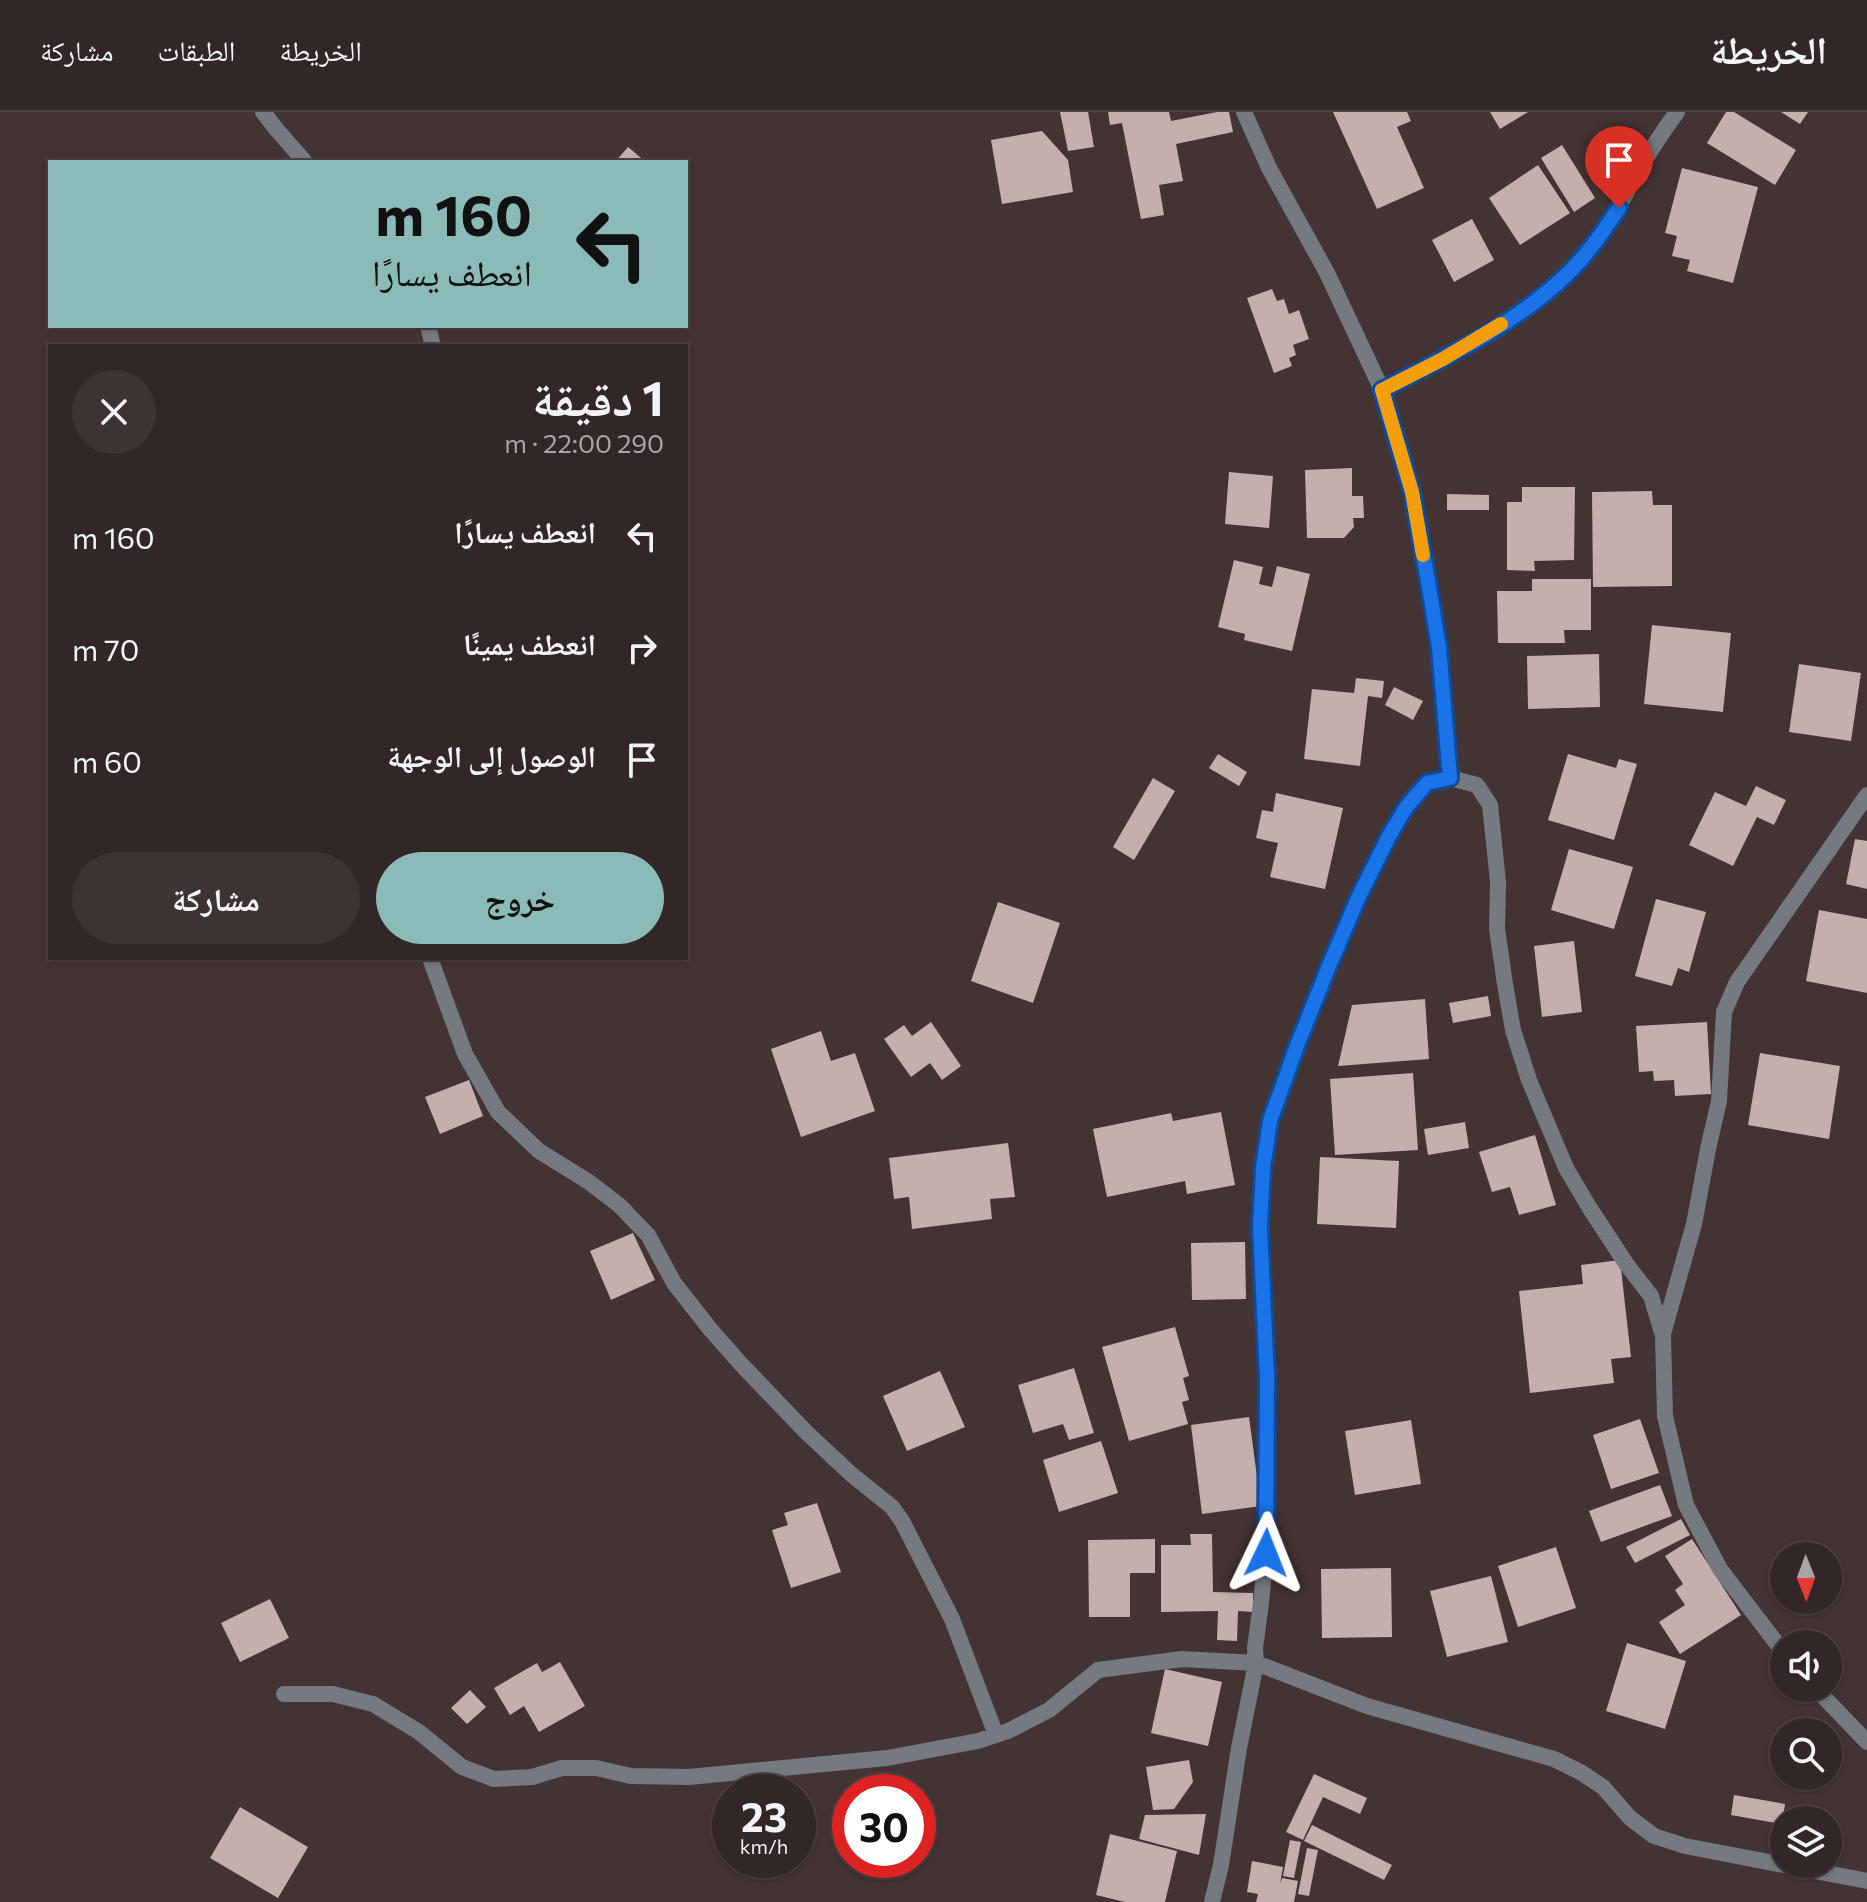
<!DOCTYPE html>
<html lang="ar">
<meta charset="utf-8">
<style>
body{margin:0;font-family:Commissioner,"Noto Naskh Arabic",sans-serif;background:#3e3232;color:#f1f3f6;direction:rtl;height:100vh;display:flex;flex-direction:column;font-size:30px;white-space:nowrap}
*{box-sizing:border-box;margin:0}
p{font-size:26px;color:#a9a5a7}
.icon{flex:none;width:44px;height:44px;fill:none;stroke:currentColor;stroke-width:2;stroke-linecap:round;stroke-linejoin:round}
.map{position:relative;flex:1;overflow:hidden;direction:ltr}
.side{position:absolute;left:48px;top:232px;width:640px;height:616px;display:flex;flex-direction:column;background:#332626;border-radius:0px;box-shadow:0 2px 6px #0004,0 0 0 2px #4e4343;direction:rtl}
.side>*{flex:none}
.hud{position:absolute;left:48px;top:48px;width:640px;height:168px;border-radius:0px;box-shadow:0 2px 6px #0004,0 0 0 2px #4e4343;direction:rtl;background:#8bbbb9;color:#111;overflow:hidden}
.needle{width:52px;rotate:179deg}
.tools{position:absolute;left:1770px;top:1430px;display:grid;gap:16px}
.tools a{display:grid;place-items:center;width:72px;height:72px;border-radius:50%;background:#332626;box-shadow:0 2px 6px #0004,0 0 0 2px #4e4343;font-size:40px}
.speed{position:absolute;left:712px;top:1662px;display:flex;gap:16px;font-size:40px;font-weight:700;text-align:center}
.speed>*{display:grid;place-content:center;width:104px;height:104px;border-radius:50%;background:#332626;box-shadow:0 2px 6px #0004,0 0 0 2px #4e4343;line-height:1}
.speed small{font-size:20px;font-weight:400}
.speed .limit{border:12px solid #d22;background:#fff;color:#111}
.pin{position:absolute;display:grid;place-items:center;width:68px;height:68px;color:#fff;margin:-82px -34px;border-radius:50% 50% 50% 0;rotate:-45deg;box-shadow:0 0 8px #0007}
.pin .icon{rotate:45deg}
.me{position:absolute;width:88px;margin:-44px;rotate:2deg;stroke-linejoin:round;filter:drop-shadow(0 0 6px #0008)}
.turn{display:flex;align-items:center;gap:28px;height:168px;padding:0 24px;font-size:36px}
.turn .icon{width:104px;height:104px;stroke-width:2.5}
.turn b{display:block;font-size:56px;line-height:68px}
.round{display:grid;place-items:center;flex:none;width:84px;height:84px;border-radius:42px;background:#3e3232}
.headline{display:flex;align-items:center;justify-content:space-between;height:136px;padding:0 24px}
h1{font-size:48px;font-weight:700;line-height:60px}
.primary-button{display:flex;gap:16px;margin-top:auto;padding:16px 24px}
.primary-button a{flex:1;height:92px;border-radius:48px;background:#8bbbb9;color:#111;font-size:32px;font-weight:700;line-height:92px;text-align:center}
.primary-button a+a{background:#3e3232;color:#f1f3f6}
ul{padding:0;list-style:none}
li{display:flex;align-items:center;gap:24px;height:112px;padding:0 24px}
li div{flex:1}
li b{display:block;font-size:30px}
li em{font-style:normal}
header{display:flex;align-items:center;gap:48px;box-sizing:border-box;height:112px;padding:0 40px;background:#332626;border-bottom:2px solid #4e4343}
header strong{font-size:38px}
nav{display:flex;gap:44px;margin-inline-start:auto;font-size:28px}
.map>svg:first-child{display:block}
.building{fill:#c4aeae}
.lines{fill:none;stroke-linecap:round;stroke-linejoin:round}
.street{stroke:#747a80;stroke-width:16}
.route-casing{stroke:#114b97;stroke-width:20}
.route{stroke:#1a73e8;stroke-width:14}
.slow{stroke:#f59e0b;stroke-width:14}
</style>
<header>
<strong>الخريطة</strong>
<nav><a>الخريطة</a><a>الطبقات</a><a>مشاركة</a></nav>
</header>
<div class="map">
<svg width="1867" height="1790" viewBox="0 0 1867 1790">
<rect width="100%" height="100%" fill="#433"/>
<!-- building -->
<path class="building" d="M1060,0H1088L1094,35L1068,39Z
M1108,0H1169L1171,9L1217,0H1229L1233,20L1176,32L1183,69L1159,73L1164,103L1141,107L1122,11L1110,13Z
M1333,0H1407L1411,9L1397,15L1424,76L1377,97Z
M1490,0H1528L1500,17Z
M1726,0H1734L1796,38L1775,73L1707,31Z
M1781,0H1808L1800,12Z
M1042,19L1068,48L1073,80L1002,92L991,28Z
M1562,33L1595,86L1574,100L1541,46Z
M628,35L646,50H615Z
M1538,53L1570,101L1520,133L1489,86Z
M1682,56L1758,75L1733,171L1687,159L1690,148L1672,144L1677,124L1665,121Z
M1472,107L1494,148L1454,170L1432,128Z
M1272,177L1277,189L1284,187L1289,202L1299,198L1309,227L1293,233L1296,243L1289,246L1292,254L1274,261L1247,186Z
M1352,356V384H1363L1364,406H1353L1354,415L1344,426H1307L1305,358Z
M1229,360L1273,364L1269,416L1225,412Z
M1522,375H1575L1574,448L1534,449L1535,459L1507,458V390H1522Z
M1652,379L1653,393H1672V474L1593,475L1592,380Z
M1447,382L1489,383V398H1447Z
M1234,448L1263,455L1259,472L1272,475L1277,454L1310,462L1292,539L1244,528L1245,522L1218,515Z
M1532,467H1591V518H1564L1565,531H1498L1497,479H1532Z
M1652,513L1731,521L1723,600L1644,592Z
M1599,542L1600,595L1528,597L1527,544Z
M1799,552L1861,561L1851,629L1789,620Z
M1356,566L1384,569L1382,586L1368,584L1360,654L1304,647L1312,577L1354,581Z
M1394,575L1423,589L1413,608L1385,593Z
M1218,642L1247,660L1239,674L1209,656Z
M1568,642L1616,656L1619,647L1637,652L1614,728L1548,708Z
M1153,666L1175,679L1134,748L1113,735Z
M1756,674L1786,688L1774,713L1757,705L1733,754L1689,733L1715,680L1746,694Z
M1276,681L1343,696L1325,777L1270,765L1278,731L1256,726L1262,698L1273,700Z
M1855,727L1867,729V777L1846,772Z
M1569,737L1633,755L1614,817L1551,798Z
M1656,787L1706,800L1689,860L1678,856L1672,874L1635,864Z
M998,790L1060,811L1033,891L971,869Z
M1819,798L1867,807V881L1806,869Z
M1574,829L1582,900L1542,905L1534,834Z
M1488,884L1491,904L1453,911L1449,891Z
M1425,887L1429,947L1338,954L1352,893Z
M931,910L961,954L942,968L930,951L911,965L884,927L904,913L912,924Z
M1707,910L1711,982L1675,984L1674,968L1654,969L1653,959L1639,960L1636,914Z
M821,919L831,949L855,941L875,999L801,1025L771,937Z
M1760,941L1840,954L1829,1027L1748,1013Z
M1413,961L1418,1038L1335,1043L1330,967Z
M469,968L483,1004L440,1022L425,985Z
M1221,1000L1235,1073L1187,1082L1185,1069L1107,1085L1093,1017L1171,1001L1173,1009Z
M1465,1010L1469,1036L1428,1043L1424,1017Z
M1535,1023L1556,1093L1519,1103L1510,1075L1492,1080L1479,1040Z
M1008,1031L1015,1085L990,1087L992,1107L912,1117L909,1085L894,1087L889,1046Z
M1320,1045L1399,1049L1396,1116L1317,1112Z
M633,1121L655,1168L611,1188L590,1139Z
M1245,1130L1246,1187L1192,1188L1191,1131Z
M1620,1148L1631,1245L1611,1247L1614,1271L1530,1281L1519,1179L1583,1172L1581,1153Z
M1175,1215L1189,1264L1183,1266L1189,1288L1182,1290L1188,1312L1129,1329L1102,1235Z
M1074,1256L1094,1321L1069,1328L1063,1312L1033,1321L1018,1273Z
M940,1259L965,1315L907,1339L883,1284Z
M1249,1305L1261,1394L1202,1402L1191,1313Z
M1640,1307L1659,1361L1611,1377L1593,1323Z
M1411,1308L1421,1372L1355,1383L1345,1319Z
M1101,1329L1118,1381L1059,1400L1043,1348Z
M1660,1373L1672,1404L1601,1430L1589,1399Z
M817,1391L841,1460L791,1476L772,1418L788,1413L784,1401Z
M1681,1407L1690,1423L1635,1451L1626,1435Z
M1190,1422H1212L1213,1480L1253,1481V1500L1238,1499L1237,1529L1217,1528L1218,1499L1161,1500V1433H1191Z
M1155,1427V1461H1130V1505H1089L1088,1428Z
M1692,1427L1741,1503L1680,1542L1659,1510L1685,1493L1675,1478L1683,1472L1665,1444Z
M1556,1435L1576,1496L1518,1515L1498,1454Z
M1391,1456L1392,1525L1322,1526L1321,1457Z
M1491,1464L1508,1530L1447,1545L1430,1479Z
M270,1487L289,1526L240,1550L221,1511Z
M1627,1531L1686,1549L1665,1617L1606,1599Z
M560,1550L585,1594L539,1620L524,1594L510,1603L494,1576L537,1551L542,1560Z
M1165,1557L1222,1570L1208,1634L1151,1621Z
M470,1578L486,1595L467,1612L451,1596Z
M1189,1648L1193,1670L1174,1697L1153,1698L1146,1655Z
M1314,1662L1367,1686L1360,1702L1323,1685L1303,1728L1286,1720Z
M1734,1683L1785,1692L1782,1712L1731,1703Z
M240,1695L308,1735L278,1786L210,1746Z
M1206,1702L1199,1743L1139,1727L1145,1703Z
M1312,1713L1392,1753L1384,1768L1304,1729Z
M1110,1722L1177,1739L1165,1790H1125L1096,1783Z
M1290,1728L1301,1730L1294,1766L1283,1764Z
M1307,1736L1318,1738L1309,1784L1298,1782Z
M1252,1749L1283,1755L1280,1772L1282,1766L1298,1769L1294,1790H1256L1258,1782L1247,1780Z"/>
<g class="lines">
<!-- street -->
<path class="street" d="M263,0L277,18L305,50
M1244,0L1269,56L1327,161L1382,278L1412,380L1428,469L1439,535L1450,666
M428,214L433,234
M1382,278C1460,238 1540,198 1596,129C1614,106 1626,81 1640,56C1651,37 1664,18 1677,0
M430,846L465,942L498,1000L539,1039L589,1070L619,1093L648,1123L674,1171L710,1217L740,1251L806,1320L851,1362L892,1395L902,1409L952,1507L996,1623
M1663,1222L1694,1112L1708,1037L1719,989L1724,900L1737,870L1867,683
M1815,1576L1867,1630
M284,1582H333L373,1592L419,1620L462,1655L494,1667L532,1665L562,1656H596L631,1664L689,1665L887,1646L978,1629L1008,1619L1049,1598L1098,1558L1182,1547L1256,1551L1367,1594L1554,1647L1582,1661L1603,1675L1630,1706L1654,1724L1685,1734L1867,1769
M1212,1790L1221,1753L1239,1636L1256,1551L1255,1536L1261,1491L1266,1441L1267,1266L1260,1115L1263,1056L1270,1009L1298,931L1329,854L1359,784L1389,724L1407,694L1427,671L1450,666L1477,673L1490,693L1498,770L1497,817L1505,872L1513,918L1529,968L1566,1056L1589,1095L1627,1153L1651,1184L1663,1224L1665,1304L1686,1393L1720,1457L1784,1541"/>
</g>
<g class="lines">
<defs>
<path id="route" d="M1266,1441L1267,1266L1260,1115L1263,1056L1270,1009L1298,931L1329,854L1359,784L1389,724L1407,694L1427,671L1450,666L1439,535L1428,469L1412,380L1382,278C1444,246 1510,215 1561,168C1584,148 1602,121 1619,96"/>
</defs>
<!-- route casing -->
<use href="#route" class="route-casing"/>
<!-- route -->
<use href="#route" class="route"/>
<!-- slow -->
<path class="slow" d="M1423,443L1412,380L1382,278L1443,247L1501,212"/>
</g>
</svg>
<div class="tools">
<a><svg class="needle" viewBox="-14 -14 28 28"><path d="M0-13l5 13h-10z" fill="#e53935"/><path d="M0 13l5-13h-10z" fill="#a9a5a7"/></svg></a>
<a><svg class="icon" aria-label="sound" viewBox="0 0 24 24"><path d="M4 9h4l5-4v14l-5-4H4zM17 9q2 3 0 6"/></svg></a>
<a><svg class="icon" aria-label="search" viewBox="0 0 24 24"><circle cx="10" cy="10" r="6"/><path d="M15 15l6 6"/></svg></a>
<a><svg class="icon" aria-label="layers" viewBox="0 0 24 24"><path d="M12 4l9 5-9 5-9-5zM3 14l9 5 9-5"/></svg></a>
</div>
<div class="speed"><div>23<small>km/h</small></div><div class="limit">30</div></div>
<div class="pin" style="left:1619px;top:96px;background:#d93025"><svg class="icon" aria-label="arrive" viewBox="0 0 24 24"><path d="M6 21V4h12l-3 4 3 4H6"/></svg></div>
<svg class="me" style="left:1266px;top:1441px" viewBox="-20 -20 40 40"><path d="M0-17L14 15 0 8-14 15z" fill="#1a73e8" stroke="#fff" stroke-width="4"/></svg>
<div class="hud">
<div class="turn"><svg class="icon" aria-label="left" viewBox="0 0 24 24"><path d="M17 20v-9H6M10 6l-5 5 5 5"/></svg><div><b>160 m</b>انعطف يسارًا</div></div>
</div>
<section class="side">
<div class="headline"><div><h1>1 دقيقة</h1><p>290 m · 22:00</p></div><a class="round"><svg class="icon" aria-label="close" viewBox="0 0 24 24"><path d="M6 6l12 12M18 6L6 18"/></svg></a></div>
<ul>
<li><svg class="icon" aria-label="left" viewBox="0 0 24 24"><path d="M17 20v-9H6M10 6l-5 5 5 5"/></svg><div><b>انعطف يسارًا</b></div><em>160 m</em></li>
<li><svg class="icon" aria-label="right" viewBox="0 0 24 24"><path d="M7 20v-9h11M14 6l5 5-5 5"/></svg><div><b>انعطف يمينًا</b></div><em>70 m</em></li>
<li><svg class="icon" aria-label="arrive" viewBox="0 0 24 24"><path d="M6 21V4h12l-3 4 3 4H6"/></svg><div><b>الوصول إلى الوجهة</b></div><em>60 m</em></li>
</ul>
<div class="primary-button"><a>خروج</a><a>مشاركة</a></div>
</section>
</div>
